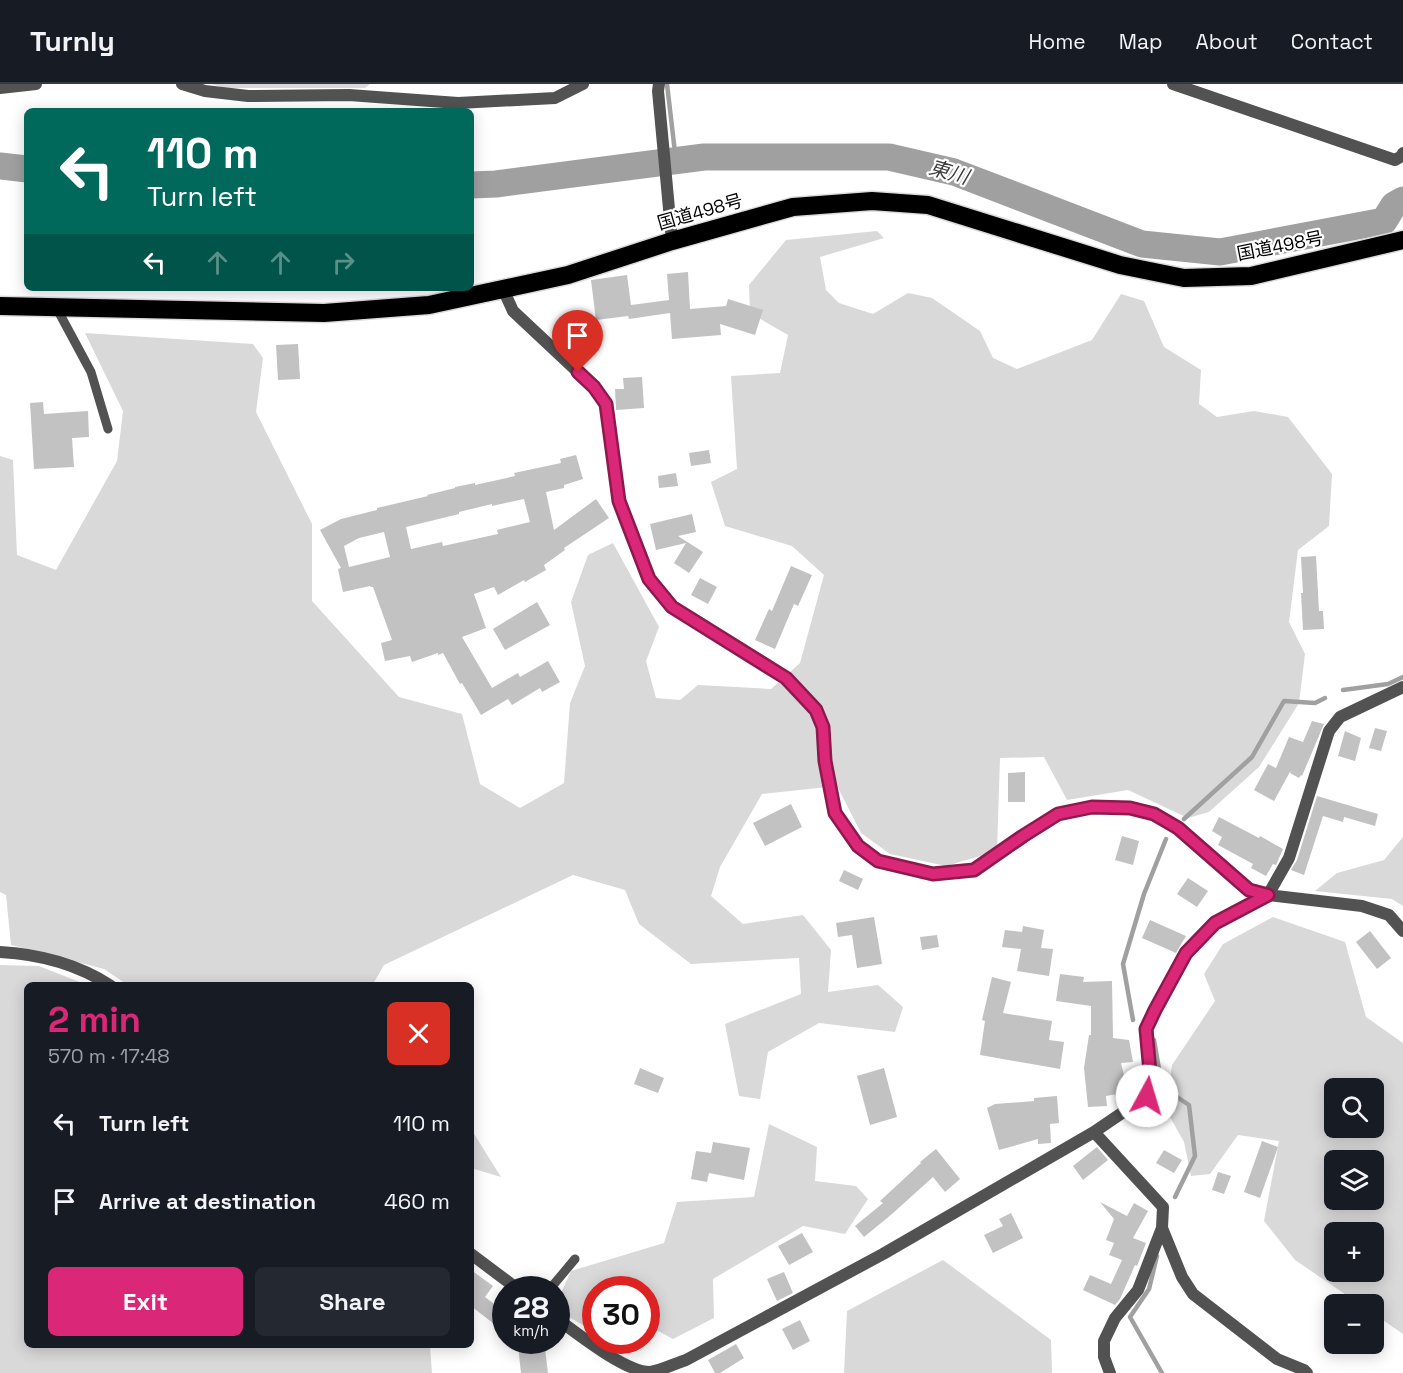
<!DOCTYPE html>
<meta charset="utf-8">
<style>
body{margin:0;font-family:"Space Grotesk","Noto Sans JP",sans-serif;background:#242831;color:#f1f3f6;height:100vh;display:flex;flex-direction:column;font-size:22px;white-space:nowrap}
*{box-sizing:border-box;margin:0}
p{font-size:20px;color:#9ea1a6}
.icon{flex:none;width:33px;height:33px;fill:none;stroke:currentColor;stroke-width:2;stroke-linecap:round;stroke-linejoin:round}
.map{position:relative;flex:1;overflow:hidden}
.details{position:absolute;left:24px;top:898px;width:450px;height:366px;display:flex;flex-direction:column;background:#171b24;border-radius:9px;box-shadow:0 3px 15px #0003}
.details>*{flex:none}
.top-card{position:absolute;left:24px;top:24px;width:450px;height:183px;border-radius:9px;box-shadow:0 3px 15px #0003;background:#00695c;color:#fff;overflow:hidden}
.buttons{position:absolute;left:1324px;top:994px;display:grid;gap:12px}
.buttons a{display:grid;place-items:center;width:60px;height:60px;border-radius:9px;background:#171b24;box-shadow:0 3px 15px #0003;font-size:30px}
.speed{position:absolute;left:492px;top:1192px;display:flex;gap:12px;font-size:30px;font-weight:700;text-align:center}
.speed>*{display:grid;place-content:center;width:78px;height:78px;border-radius:50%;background:#171b24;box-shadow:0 3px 15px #0003;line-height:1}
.speed small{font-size:15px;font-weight:400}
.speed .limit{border:9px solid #d22;background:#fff;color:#111}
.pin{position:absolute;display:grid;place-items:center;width:51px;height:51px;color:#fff;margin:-62px -26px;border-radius:50% 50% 50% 0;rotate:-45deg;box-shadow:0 0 6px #0007}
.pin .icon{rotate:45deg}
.me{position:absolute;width:66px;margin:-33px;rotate:6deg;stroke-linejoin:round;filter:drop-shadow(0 0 4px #0008)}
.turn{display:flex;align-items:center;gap:21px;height:126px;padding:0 24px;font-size:27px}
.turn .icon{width:78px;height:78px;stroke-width:2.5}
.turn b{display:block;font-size:42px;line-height:51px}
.lanes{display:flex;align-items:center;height:57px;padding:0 24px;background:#0003;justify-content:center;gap:30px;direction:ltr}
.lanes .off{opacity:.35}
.round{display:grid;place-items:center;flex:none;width:63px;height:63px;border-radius:9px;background:#242831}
.overview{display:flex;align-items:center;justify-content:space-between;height:102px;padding:0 24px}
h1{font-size:36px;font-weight:600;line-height:45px;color:#db2777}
.button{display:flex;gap:12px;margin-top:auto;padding:12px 24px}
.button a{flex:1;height:69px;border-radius:9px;background:#db2777;color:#fff;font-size:24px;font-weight:600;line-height:69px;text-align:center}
.button a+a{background:#242831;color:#f1f3f6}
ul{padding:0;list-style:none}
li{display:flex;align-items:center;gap:18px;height:78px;padding:0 24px}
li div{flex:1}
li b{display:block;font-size:22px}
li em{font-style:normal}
header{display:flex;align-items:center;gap:36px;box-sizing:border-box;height:84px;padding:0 30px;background:#171b24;border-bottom:2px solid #363941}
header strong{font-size:28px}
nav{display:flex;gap:33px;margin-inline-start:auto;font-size:21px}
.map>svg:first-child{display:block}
.green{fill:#d9d9d9;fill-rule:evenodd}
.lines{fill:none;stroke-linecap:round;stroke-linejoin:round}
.stream{stroke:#a0a0a0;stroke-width:4.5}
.river{stroke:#a0a0a0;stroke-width:27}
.building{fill:#c2c2c2;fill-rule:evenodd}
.highway-casing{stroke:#dbdbdb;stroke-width:21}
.lane{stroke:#525252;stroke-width:9}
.street{stroke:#525252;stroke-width:12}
.highway{stroke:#000;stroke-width:18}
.route-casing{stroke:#8e194d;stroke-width:15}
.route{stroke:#db2777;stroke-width:10}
.labels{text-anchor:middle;stroke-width:4.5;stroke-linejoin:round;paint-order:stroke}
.street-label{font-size:18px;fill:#000;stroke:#fff}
.water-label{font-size:20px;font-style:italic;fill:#414141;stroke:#fff}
</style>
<header>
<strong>Turnly</strong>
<nav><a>Home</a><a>Map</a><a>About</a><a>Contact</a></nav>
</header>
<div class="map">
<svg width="1403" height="1289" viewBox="0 0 1403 1289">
<rect width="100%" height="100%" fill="#fff"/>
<!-- green -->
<path class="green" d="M211,0H370L365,4H225Z
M877,147L884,154L820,173L826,206L839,219L873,230L908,209L932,214L980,247L993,274L1017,285L1092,256L1121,210L1144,217L1164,263L1201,286L1199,320L1217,333L1254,327L1288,333L1332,390L1329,442L1298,466L1289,538L1305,570L1299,619L1259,683L1209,728L1188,734L1128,706L1067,716L1044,673L1000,674L997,767L946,782L890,770L861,749L837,702L762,710L720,783L711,812L743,840L803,831L831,866L828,908L878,901L903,923L895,948L819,939L768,968L760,1015L739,1012L725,940L801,910L799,874L691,880L639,840L625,806L573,791L384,881L372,902L128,901L104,885L11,861L6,811L0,808V372L13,376L17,471L56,486L117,377L123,327L85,249L253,260L263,274L256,328L312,440V517L399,613L462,630L480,700L520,724L564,699L570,619L585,582L571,518L588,471L613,459L659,543L646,577L656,614L680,616L698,601L771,605L800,579L824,491L792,462L725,442L711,398L737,385L731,292L780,289L788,251L750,229L749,201L786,156Z
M1403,753V822L1392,815L1315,807L1337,789L1384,776Z
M1273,833L1345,858L1366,933L1403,959V1250L1374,1230V1221H1361L1295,1176L1264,1137L1279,1057L1238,1051L1210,1090L1191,1092L1184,1058L1166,1026L1172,981L1215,917L1204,890L1223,860ZM1335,1005H1374V1044H1335ZM1335,1077H1374V1116H1335ZM1335,1149H1374V1188H1335Z
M0,881L39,882L87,901L27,902V1262H430L432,1289H0Z
M769,1040L817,1063L815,1097L856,1102L868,1115L845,1150L803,1142L713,1195L714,1234L673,1255L649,1242L647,1237L646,1206H596L595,1225L588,1244L557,1226V1218L571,1187L664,1159L677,1118L754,1113Z
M471,1045L501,1093L471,1084Z
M943,1176L1051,1256L1052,1289H844L847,1227Z"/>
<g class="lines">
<!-- stream -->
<path class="stream" d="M667,0L676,77
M1343,606L1388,600L1403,593
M1184,735L1252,673L1284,617L1315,619L1325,614
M1133,936L1123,880L1144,810L1166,755
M1154,956L1162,1003L1189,1021L1195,1072L1175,1113
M1157,1172L1149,1205L1130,1233L1162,1289"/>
<!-- river -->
<path class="river" d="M0,82L27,85
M471,101L496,100L704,73H889L954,88L1142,160L1220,168L1384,137L1394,121L1403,116"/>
</g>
<!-- building -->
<path class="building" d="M688,188L690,225L726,222L728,215L763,226L755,251L720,240L721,251L672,255L670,229L629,235L628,232L596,236L591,196L627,191L631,221L669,216L667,190Z
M298,260L300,295L278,296L276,261Z
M642,293L644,324L616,326L615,305H624L623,294Z
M43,318L44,330L88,327L89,353L72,354L74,383L34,385L30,319Z
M709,366L711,379L691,382L689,369Z
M576,371L583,395L564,401V404L546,408L554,446L596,415L609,434L564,464L565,466L544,481L546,486L525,498L524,496L498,511L494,503L474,510L486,544L462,553L492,604L518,589L520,593L548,577L560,598L542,608L540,604L512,621L508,615L481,631L462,599L460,600L443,569L438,571V569L412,578L410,572L385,577L381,559L392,556L373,503H371L370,502L343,508L338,485L341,484L320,446L341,435L377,426V424L428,412L427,411L455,404V403L475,399V401L515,392L514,389L561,379L560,375ZM524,415L530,438L497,446L498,450L443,462L442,458L411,465L406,443L459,430V428L492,420V422ZM384,448L390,473L349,483L344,462L359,454Z
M676,389L678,402L659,404L658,392Z
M692,430L696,448L678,452L703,468L689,489L674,479L686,459L656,466L650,440Z
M1316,472L1319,527H1323L1324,545L1303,546L1301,509H1303L1301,473Z
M791,482L812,491L798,522L794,520L775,565L755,556L769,525L772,527Z
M700,494L717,503L708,520L691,511Z
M537,518L550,541L505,566L493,545Z
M1312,637L1324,640L1302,692L1301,691L1299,694L1290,689L1291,686L1274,717L1254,706L1268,680L1276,684L1289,653L1303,658Z
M1375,644L1387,647L1381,667L1369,664Z
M1345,647L1361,654L1355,677L1338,672Z
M1025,688V718H1008V689Z
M1317,712L1378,730L1375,742L1344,733L1343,738L1323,732L1304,791L1291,786L1297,776Z
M791,720L802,743L765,762L753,739Z
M1219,733L1259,754L1260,752L1283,765L1276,781L1273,780L1266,792L1251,784L1253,780L1218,761L1222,753L1212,747Z
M1122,752L1139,757L1133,781L1115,776Z
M844,786L863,795L858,806L839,797Z
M1188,794L1208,807L1197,823L1177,810Z
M874,833L882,880L857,884L852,851L838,853L836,839Z
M1150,836L1186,852L1176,869L1142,854Z
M1023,842L1044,846L1041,864L1053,865L1049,892L1017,887L1021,865L1002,863L1005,846L1022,848Z
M1370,847L1391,874L1377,885L1356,858Z
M937,851L939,863L922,866L920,853Z
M1060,890L1084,893L1083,898L1112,897L1113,954L1129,956L1133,978L1121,979L1128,1008L1106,1012L1107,1022L1088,1023L1084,984L1089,951H1091V922L1056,917Z
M992,893L1011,898L1003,929L1052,937L1049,956L1064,958L1060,985L980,971L985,937L982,936Z
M640,984L664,994L658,1009L634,1000Z
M884,984L897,1033L870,1041L857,992Z
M1057,1012L1059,1039L1050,1040L1051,1059L1038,1060V1055L999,1066L987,1024L995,1020L1034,1017V1014Z
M1262,1057L1278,1063L1260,1114L1244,1108Z
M713,1058L750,1064L744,1096L709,1089L707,1098L691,1095L696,1067L711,1069Z
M1097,1063L1108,1076L1083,1096L1073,1082Z
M936,1065L960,1095L945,1108L933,1093L892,1130L864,1153L855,1142L883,1119L880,1117L921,1079L920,1078Z
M1164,1066L1182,1076L1174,1089L1156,1079Z
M1218,1088L1231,1092L1224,1110L1212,1106Z
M1100,1118L1127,1132L1134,1119L1148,1127L1133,1154L1146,1159L1137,1182L1135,1181L1120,1215L1115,1221L1083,1206L1090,1191L1111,1200L1122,1176L1109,1171L1114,1159L1106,1156L1114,1135Z
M1011,1129L1023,1154L993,1169L984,1151L1003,1142L999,1135Z
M802,1149L813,1168L789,1181L778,1162Z
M471,1186L493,1202L485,1213L506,1229V1233L498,1243L471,1222Z
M784,1188L793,1209L777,1217L767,1195Z
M800,1236L810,1257L793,1266L782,1245Z
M526,1257H544L548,1289H521L518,1262L527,1261Z
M736,1260L744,1274L720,1289H715L708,1276Z"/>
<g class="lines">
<defs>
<path id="highway" d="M0,222L324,229L429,221L568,191L672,157L793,123L872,117L928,121L1120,181L1184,194L1251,192L1403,156"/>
</defs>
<!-- highway casing -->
<use href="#highway" class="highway-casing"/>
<!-- lane -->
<path class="lane" d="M56,223L91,288L108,345
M549,1206L575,1175"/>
<!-- street -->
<path class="street" d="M182,0L205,7L248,12L349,11L458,19L555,14L583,0
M659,0L658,7L672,157
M1173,0L1395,76L1402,72L1403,69
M0,4L36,0
M503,205L513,227L594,303L606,320L619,417L649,495L672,523L786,594L816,626L823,643L825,677L835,729L858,761L878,777L933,790L974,786L1058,730L1092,723L1130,724L1154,730L1178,744L1249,806L1268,811L1362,822L1389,831L1403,847
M0,868C39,870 79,881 111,902
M1094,1048L1163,1123L1162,1144L1138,1206L1115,1234L1104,1257V1273L1110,1289
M1162,1144L1182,1193L1193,1210L1277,1275L1304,1286L1307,1289
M471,1170L519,1206
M556,1234C577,1249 625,1288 650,1288C660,1287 676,1279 686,1276L883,1170L1094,1048L1147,1012L1151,999L1147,945L1155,926L1186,869L1215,839L1268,811L1289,774L1329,647L1340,633L1403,603"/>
<!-- highway -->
<use href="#highway" class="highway"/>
</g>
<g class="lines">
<defs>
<path id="route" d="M578,288L594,303L606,320L619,417L649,495L672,523L786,594L816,626L823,643L825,677L835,729L858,762L878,777L933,790L974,786L1023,752L1058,730L1092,723L1130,724L1154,730L1178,744L1249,806L1268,811L1215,839L1186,869L1155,926L1146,945L1151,999L1147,1012"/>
</defs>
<!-- route casing -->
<use href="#route" class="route-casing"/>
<!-- route -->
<use href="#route" class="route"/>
</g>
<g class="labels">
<!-- street labels -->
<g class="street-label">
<text transform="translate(700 128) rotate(-16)" y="6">国道498号</text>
<text transform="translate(1280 162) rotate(-11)" y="6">国道498号</text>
</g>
<!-- water labels -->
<g class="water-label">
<text transform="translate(949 88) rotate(16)" y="7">東川</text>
</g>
</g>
</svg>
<div class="buttons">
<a><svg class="icon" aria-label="search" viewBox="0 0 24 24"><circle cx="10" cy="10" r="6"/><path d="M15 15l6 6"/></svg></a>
<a><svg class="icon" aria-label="layers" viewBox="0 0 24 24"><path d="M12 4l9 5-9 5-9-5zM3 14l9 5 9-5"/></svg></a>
<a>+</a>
<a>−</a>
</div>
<div class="speed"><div>28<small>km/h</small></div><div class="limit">30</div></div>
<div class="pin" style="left:578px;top:288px;background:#d93025"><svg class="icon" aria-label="arrive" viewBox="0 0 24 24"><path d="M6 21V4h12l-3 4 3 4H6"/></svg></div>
<svg class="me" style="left:1147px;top:1012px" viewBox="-20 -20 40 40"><circle r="19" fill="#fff"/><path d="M0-13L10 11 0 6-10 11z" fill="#db2777"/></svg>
<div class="top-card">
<div class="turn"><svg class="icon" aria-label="left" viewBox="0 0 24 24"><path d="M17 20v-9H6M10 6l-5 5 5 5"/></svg><div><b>110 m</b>Turn left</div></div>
<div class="lanes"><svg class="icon" aria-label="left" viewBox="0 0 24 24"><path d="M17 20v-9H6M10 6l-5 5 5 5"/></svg><svg class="icon off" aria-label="ahead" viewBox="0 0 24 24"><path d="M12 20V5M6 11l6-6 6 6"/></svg><svg class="icon off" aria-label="ahead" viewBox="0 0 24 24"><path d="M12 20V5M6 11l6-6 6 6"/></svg><svg class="icon off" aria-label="right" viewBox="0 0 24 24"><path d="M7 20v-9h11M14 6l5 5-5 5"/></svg></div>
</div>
<section class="details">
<div class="overview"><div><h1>2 min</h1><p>570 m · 17:48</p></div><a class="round" style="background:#d93025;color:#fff"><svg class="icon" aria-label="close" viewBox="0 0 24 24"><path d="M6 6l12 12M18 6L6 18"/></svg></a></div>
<ul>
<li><svg class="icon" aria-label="left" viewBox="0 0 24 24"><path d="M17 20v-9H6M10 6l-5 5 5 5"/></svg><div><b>Turn left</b></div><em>110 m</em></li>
<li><svg class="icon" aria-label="arrive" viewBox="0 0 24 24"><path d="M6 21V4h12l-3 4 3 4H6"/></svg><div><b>Arrive at destination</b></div><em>460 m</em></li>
</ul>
<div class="button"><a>Exit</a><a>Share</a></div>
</section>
</div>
